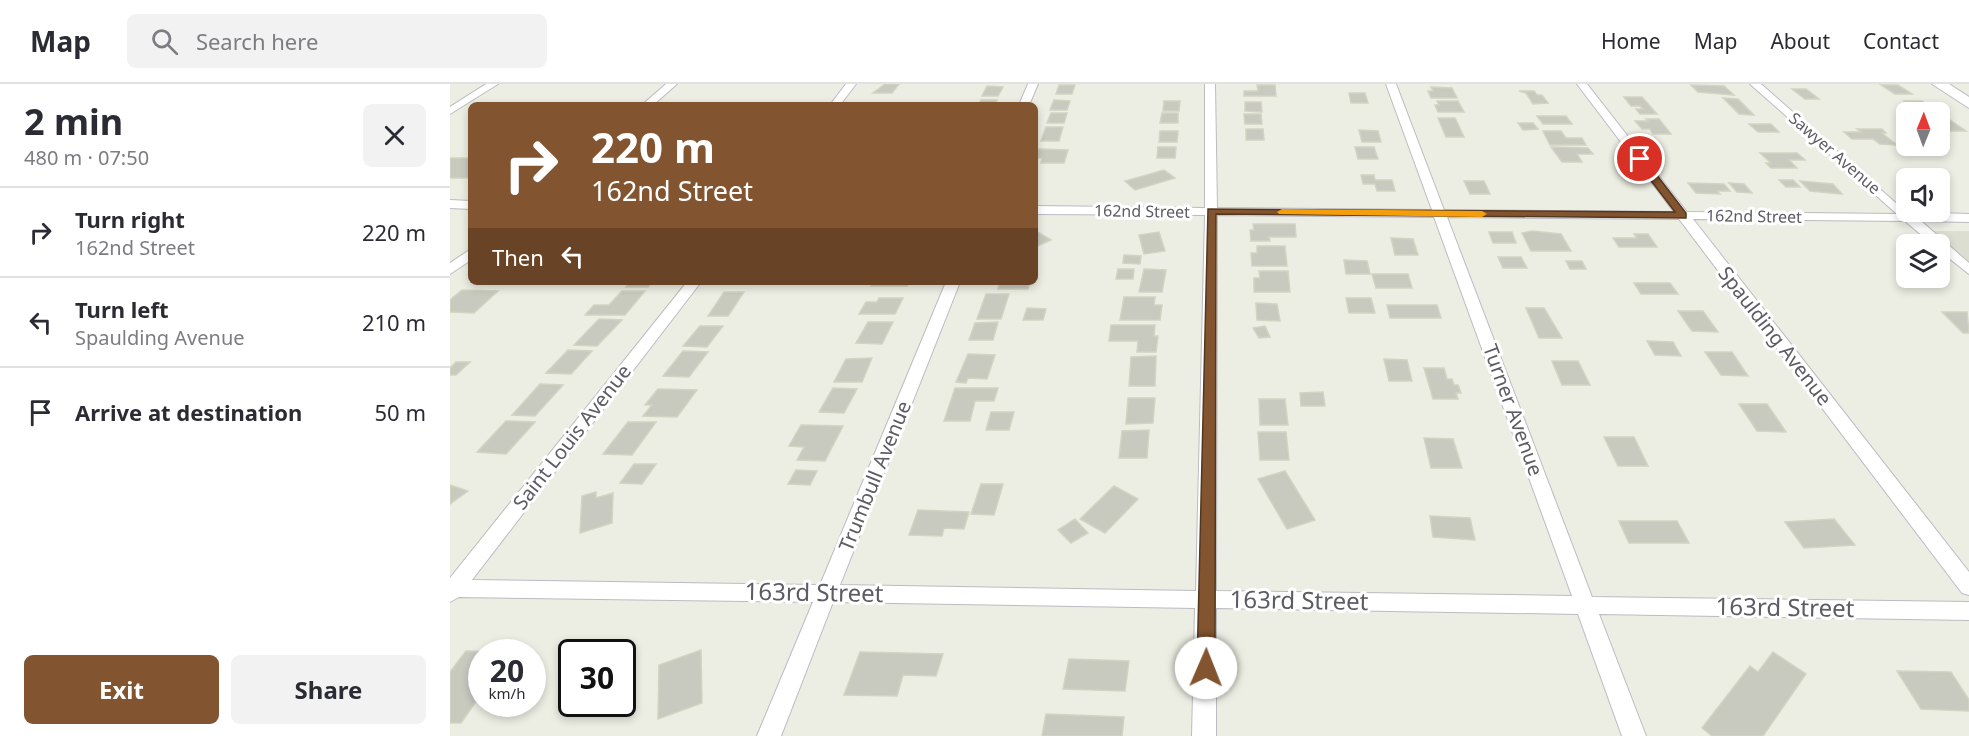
<!DOCTYPE html>
<meta charset="utf-8">
<style>
body{margin:0;font-family:"Noto Sans",sans-serif;background:#f2f2f3;color:#2b2b33;height:100vh;display:flex;flex-direction:column;font-size:22px;white-space:nowrap}
*{box-sizing:border-box;margin:0}
p{font-size:20px;color:#7c7c81}
.icon{flex:none;width:33px;height:33px;fill:none;stroke:currentColor;stroke-width:2;stroke-linecap:round;stroke-linejoin:round}
.map{position:relative;flex:1;overflow:hidden}
.details{display:flex;flex-direction:column;background:#fff;width:450px}
.details>*{flex:none}
.top-card{position:absolute;left:18px;top:18px;width:570px;height:183px;border-radius:9px;box-shadow:0 3px 9px #0003;background:#82542f;color:#fff;overflow:hidden}
.needle{width:39px;rotate:1deg}
.tools{position:absolute;left:1446px;top:18px;display:grid;gap:12px}
.tools a{display:grid;place-items:center;width:54px;height:54px;border-radius:9px;background:#fff;box-shadow:0 3px 9px #0003;font-size:30px}
.speed{position:absolute;left:18px;top:555px;display:flex;gap:12px;font-size:30px;font-weight:700;text-align:center}
.speed>*{display:grid;place-content:center;width:78px;height:78px;border-radius:50%;background:#fff;box-shadow:0 3px 9px #0003;line-height:1}
.speed small{font-size:15px;font-weight:400}
.speed .limit{border:3px solid #111;border-radius:9px;background:#fff;color:#111}
.pin{position:absolute;display:grid;place-items:center;width:51px;height:51px;color:#fff;margin:-26px;border:3px solid #fff;border-radius:50%;box-shadow:0 2px 6px #0007}
.me{position:absolute;width:66px;margin:-33px;rotate:1deg;stroke-linejoin:round;filter:drop-shadow(0 0 4px #0008)}
.turn{display:flex;align-items:center;gap:21px;height:126px;padding:0 24px;font-size:27px}
.turn .icon{width:78px;height:78px;stroke-width:2.5}
.turn b{display:block;font-size:42px;line-height:51px}
.then{display:flex;align-items:center;height:57px;padding:0 24px;background:#0003;gap:12px;font-size:22px}
.round{display:grid;place-items:center;flex:none;width:63px;height:63px;border-radius:9px;background:#f2f2f3}
.overview{display:flex;align-items:center;justify-content:space-between;height:102px;padding:0 24px}
h1{font-size:36px;font-weight:700;line-height:45px}
.primary-button{display:flex;gap:12px;margin-top:auto;padding:12px 24px}
.primary-button a{flex:1;height:69px;border-radius:9px;background:#82542f;color:#fff;font-size:24px;font-weight:700;line-height:69px;text-align:center}
.primary-button a+a{background:#f2f2f3;color:#2b2b33}
ul{padding:0;list-style:none}
li{display:flex;align-items:center;gap:18px;height:90px;padding:0 24px;border-top:2px solid #e1e1e2}
li div{flex:1}
li b{display:block;font-size:22px}
li em{font-style:normal}
header{display:flex;align-items:center;gap:36px;box-sizing:border-box;height:84px;padding:0 30px;background:#fff;border-bottom:2px solid #e1e1e2}
header strong{font-size:28px}
nav{display:flex;gap:33px;margin-inline-start:auto;font-size:21px}
.search{width:420px;height:54px;background:#f2f2f3;display:flex;align-items:center;gap:15px;box-sizing:border-box;padding:0 21px;border-radius:9px;color:#7c7c81;font-size:22px}
main{display:flex;flex:1;min-height:0}
.map>svg:first-child{display:block}
.education{fill:#dcded1}
.building{fill:#c8c9bf;stroke:#d2d3c1;stroke-width:1.5}
.lines{fill:none;stroke-linecap:round;stroke-linejoin:round}
.street-casing{stroke:#bbbbc2;stroke-width:2}
.secondary-casing{stroke:#bcbcc5;stroke-width:2}
.street{fill:#fff;fill-rule:evenodd}
.secondary{fill:#fff;fill-rule:evenodd}
.route{fill:#82542f;stroke:#54371f;stroke-width:1.5}
.slow{fill:#f59e0b}
.labels{text-anchor:middle;stroke-width:6;stroke-linejoin:round;paint-order:stroke}
.far-street-label{font-size:16px;fill:#5b5c64;stroke:#fff}
.street-label{font-size:20px;fill:#5b5c64;stroke:#fff}
.near-street-label{font-size:24px;fill:#5b5c64;stroke:#fff}
</style>
<header>
<strong>Map</strong>
<div class="search"><svg class="icon" aria-label="search" viewBox="0 0 24 24"><circle cx="10" cy="10" r="6"/><path d="M15 15l6 6"/></svg>Search here</div>
<nav><a>Home</a><a>Map</a><a>About</a><a>Contact</a></nav>
</header>
<main>
<section class="details">
<div class="overview"><div><h1>2 min</h1><p>480 m · 07:50</p></div><a class="round"><svg class="icon" aria-label="close" viewBox="0 0 24 24"><path d="M6 6l12 12M18 6L6 18"/></svg></a></div>
<ul>
<li><svg class="icon" aria-label="right" viewBox="0 0 24 24"><path d="M7 20v-9h11M14 6l5 5-5 5"/></svg><div><b>Turn right</b><p>162nd Street</p></div><em>220 m</em></li>
<li><svg class="icon" aria-label="left" viewBox="0 0 24 24"><path d="M17 20v-9H6M10 6l-5 5 5 5"/></svg><div><b>Turn left</b><p>Spaulding Avenue</p></div><em>210 m</em></li>
<li><svg class="icon" aria-label="arrive" viewBox="0 0 24 24"><path d="M6 21V4h12l-3 4 3 4H6"/></svg><div><b>Arrive at destination</b></div><em>50 m</em></li>
</ul>
<div class="primary-button"><a>Exit</a><a>Share</a></div>
</section>
<div class="map">
<svg width="1519" height="652" viewBox="0 0 1519 652">
<rect width="100%" height="100%" fill="#eceee3"/>
<!-- education -->
<path class="education" d="M1480,147H1519V181Z"/>
<!-- building -->
<path class="building" d="M435,0H449L442,9H423Z
M609,1H625L622,10H606Z
M807,1H825L826,12H794V7H808Z
M1241,1L1274,2L1284,11L1248,8Z
M1431,1H1448L1462,10H1445Z
M537,2L553,3L548,12H532Z
M981,3L1002,4L1007,14H981L978,7H983Z
M1342,5H1356L1369,15H1355Z
M1069,7H1084L1087,11H1092L1098,19L1083,20L1076,9Z
M899,9H915L918,19H901Z
M1174,13H1192L1207,30H1190L1186,25H1193L1190,22H1181Z
M1273,14L1288,15L1304,31L1289,30Z
M531,16H547L545,21H528Z
M604,16L620,17L617,26H600Z
M714,17H730L729,27H713Z
M987,17H1008L1014,28H988L985,21H989Z
M1454,17H1472L1486,27H1468Z
M795,18H811L812,28L795,27Z
M601,29H617L614,39H597Z
M712,29H728V39H710Z
M794,30H811L812,40H795Z
M1087,32H1116L1122,40H1093Z
M988,34H1005L1014,53H996Z
M1196,35H1209L1221,50H1203L1200,45H1192L1185,37H1198Z
M1490,36H1500L1516,47H1497L1490,42Z
M1068,39H1083L1088,45L1073,46Z
M1299,40H1321L1329,48H1308Z
M596,43H613L609,57H591Z
M796,45H813L814,56H796Z
M1407,45H1432L1436,49H1432L1447,61L1430,60L1423,55H1402L1394,48H1411Z
M909,46L928,47L931,58H912Z
M710,47H728L727,58H709Z
M1093,47H1111L1116,54H1132L1136,61H1100Z
M708,63H726L725,74H707Z
M905,63H924L928,75H908Z
M1101,63L1138,64L1143,70H1127L1132,78H1112Z
M589,65L618,66L614,79H591L592,74H586Z
M1310,69H1347L1355,76H1339L1347,84H1321L1316,79H1321Z
M0,74H21V94H0Z
M714,86L725,94L685,106L675,97Z
M911,91H924L925,96H942L945,107H927L925,100H913Z
M1329,96H1343L1350,103H1336Z
M1014,97H1034L1040,110H1020Z
M1350,97L1383,100L1392,110L1360,107Z
M1238,99L1274,100L1280,107H1267L1270,110L1246,109Z
M1279,99L1294,100L1302,109L1287,108Z
M803,140H845L846,153H819L820,157H801L800,146H804Z
M585,147H586L601,156L585,163Z
M1082,147L1111,150L1121,167H1081L1072,149Z
M709,148L715,167L694,170L689,151Z
M1039,148H1062L1066,159H1043Z
M1184,150H1198L1207,163H1169L1163,154H1187Z
M941,154L963,155L968,171H945Z
M807,162H835L837,182H802L801,169H807Z
M674,171L691,172L690,180L673,179Z
M1048,173H1071L1077,184H1053Z
M894,176L917,177L920,190H896Z
M1116,177H1132L1136,185H1120Z
M668,185H684L683,195H666Z
M694,185L716,186L712,208H689Z
M809,187H838L840,208H804V194H810Z
M922,190H958L962,204H926Z
M180,198H202L198,203H176Z
M423,198H459L457,202H421Z
M550,198H580L578,205H548Z
M1184,199H1220L1228,210H1191Z
M12,206L48,207L24,229L0,228V216Z
M172,207H195L175,231H135L144,221H159Z
M274,208H294L278,232H258Z
M536,210H559L551,235H527Z
M674,213H705L704,221H712L710,236H670Z
M429,214H453L445,230H409L416,218H427Z
M896,214H921L925,229H899Z
M806,219L827,220L830,237L807,236Z
M937,221H987L991,234H940Z
M577,224L596,225L593,236H573Z
M1076,224H1094L1112,254H1089Z
M1228,227H1253L1268,248L1242,247Z
M1492,228H1517L1519,249H1513Z
M149,235L172,236L147,262L124,261Z
M418,238H443L432,260L406,259Z
M548,238L543,256H519L525,239Z
M661,241H705L704,252H708L706,268H687L688,257H659Z
M250,242H273L257,263L233,262Z
M815,242L820,253L809,254L803,244Z
M1197,257L1223,258L1231,272L1205,271Z
M118,266L142,267L121,290L96,289Z
M233,267L258,268L239,293L213,292Z
M1255,268H1282L1298,292L1271,291Z
M518,270L545,271L537,295L518,294L516,299L506,298Z
M706,272L705,302H679L681,273Z
M422,274L412,298H384L396,275Z
M934,275L957,276L962,297H939Z
M1102,277H1128L1140,301H1112Z
M6,278H20L6,291H0V284Z
M974,284H994L997,295H1002L1004,301H1008L1011,309H1006L1008,315H983Z
M90,300L113,301L85,332L62,331Z
M383,304L407,305L394,329L369,328Z
M505,304H548L544,317H525L520,337H494Z
M208,305L247,306L227,333L193,332L202,321H195Z
M873,308L875,322H851L850,309Z
M678,314H705L703,339L676,340Z
M809,315H835L838,341H810Z
M1289,320H1317L1336,348L1307,347Z
M541,328H564L559,346H536Z
M56,337L85,338L56,370L27,368Z
M178,338H206L182,371L153,370Z
M351,341L393,342L375,377L347,376L354,363L339,362Z
M699,346L697,374H669L672,347Z
M808,348H836L839,376H810Z
M1154,353H1184L1198,382H1168Z
M974,354L1003,355L1012,384H981Z
M184,380H206L192,400L170,399Z
M346,386L367,387L360,401L338,400Z
M835,387L865,436L837,445L808,395Z
M531,400H553L544,431L521,430Z
M0,401L18,407L0,420Z
M664,402L688,415L655,449L630,435Z
M146,408V414L163,409L162,439L130,449L132,412Z
M468,426L519,428L514,445L494,444L492,452L459,451Z
M980,432L1020,434L1025,456L983,453Z
M625,435L638,449L621,459L608,446Z
M1384,435L1405,461L1354,464L1335,438Z
M1169,437H1227L1239,459H1179Z
M251,566L252,619L208,635L209,581Z
M16,567L81,568H32V609L11,639H0V588Z
M410,568L493,570L486,592L453,591L447,612L394,611Z
M1323,568L1356,590L1313,652H1262L1252,644L1300,582L1308,588Z
M619,575L679,577L675,607L613,605Z
M1447,587L1501,588L1519,616V627L1471,625Z
M596,630L674,633L672,652H592Z"/>
<g class="lines">
<defs>
<path id="street" d="M36,0H48L0,30V23Z
M216,0H227L203,21H192Z
M396,0H406L390,21H380Z
M578,0H588L579,21H569Z
M755,0H765L767,124L982,126L936,0H946L994,126L1224,128L1127,0H1137L1237,128L1447,130L1300,0H1311L1456,128L1519,130V138L1471,137L1519,179V190L1490,167V160H1482L1455,137L1243,135L1519,488V511L1512,509L1229,135L997,133L1142,513L1519,518V536L1149,530L1196,652H1172L1128,530L766,524V652H742L745,524L383,518L331,652H307L363,518L9,513L0,518V494L237,198H251L22,496L370,501L496,198H510L390,501L746,507L755,131L585,130V122L755,124ZM767,131L984,133L1122,512L766,507Z
M0,116L21,117V125L0,124Z
M21,165V176L0,190V179Z"/>
<path id="secondary" d="M1482,0H1499L1519,13V24Z"/>
</defs>
<!-- street casing -->
<use href="#street" class="street-casing"/>
<!-- secondary casing -->
<use href="#secondary" class="secondary-casing"/>
<!-- street -->
<use href="#street" class="street"/>
<!-- secondary -->
<use href="#secondary" class="secondary"/>
</g>
<!-- route -->
<path class="route" d="M1186,73H1193L1236,129V134L766,130L765,584L762,589L756,592L749,589L747,584L758,125L1225,128L1186,77Z"/>
<!-- slow -->
<path class="slow" d="M832,125L1032,127L1037,130L1032,133L829,130L827,128Z"/>
<g class="labels">
<!-- far-street labels -->
<g class="far-street-label">
<text transform="translate(1385 69) rotate(41)" y="6">Sawyer Avenue</text>
<text transform="translate(692 127) rotate(1)" y="6">162nd Street</text>
<text transform="translate(1304 132) rotate(1)" y="6">162nd Street</text>
</g>
<!-- street labels -->
<g class="street-label">
<text transform="translate(1325 252) rotate(52)" y="7">Spaulding Avenue</text>
<text transform="translate(1063 326) rotate(70)" y="7">Turner Avenue</text>
<text transform="translate(122 353) rotate(-52)" y="7">Saint Louis Avenue</text>
<text transform="translate(425 392) rotate(-68)" y="7">Trumbull Avenue</text>
</g>
<!-- near-street labels -->
<g class="near-street-label">
<text transform="translate(364 509) rotate(1)" y="8">163rd Street</text>
<text transform="translate(849 517) rotate(1)" y="8">163rd Street</text>
<text transform="translate(1335 524) rotate(1)" y="8">163rd Street</text>
</g>
</g>
</svg>
<div class="tools">
<a><svg class="needle" viewBox="-14 -14 28 28"><path d="M0-13l5 13h-10z" fill="#e53935"/><path d="M0 13l5-13h-10z" fill="#7c7c81"/></svg></a>
<a><svg class="icon" aria-label="sound" viewBox="0 0 24 24"><path d="M4 9h4l5-4v14l-5-4H4zM17 9q2 3 0 6"/></svg></a>
<a><svg class="icon" aria-label="layers" viewBox="0 0 24 24"><path d="M12 4l9 5-9 5-9-5zM3 14l9 5 9-5"/></svg></a>
</div>
<div class="speed"><div>20<small>km/h</small></div><div class="limit">30</div></div>
<div class="pin" style="left:1190px;top:75px;background:#d93025"><svg class="icon" aria-label="arrive" viewBox="0 0 24 24"><path d="M6 21V4h12l-3 4 3 4H6"/></svg></div>
<svg class="me" style="left:756px;top:584px" viewBox="-20 -20 40 40"><circle r="19" fill="#fff"/><path d="M0-13L10 11 0 6-10 11z" fill="#82542f"/></svg>
<div class="top-card">
<div class="turn"><svg class="icon" aria-label="right" viewBox="0 0 24 24"><path d="M7 20v-9h11M14 6l5 5-5 5"/></svg><div><b>220 m</b>162nd Street</div></div>
<div class="then">Then<svg class="icon" aria-label="left" viewBox="0 0 24 24"><path d="M17 20v-9H6M10 6l-5 5 5 5"/></svg></div>
</div>
</div>
</main>
